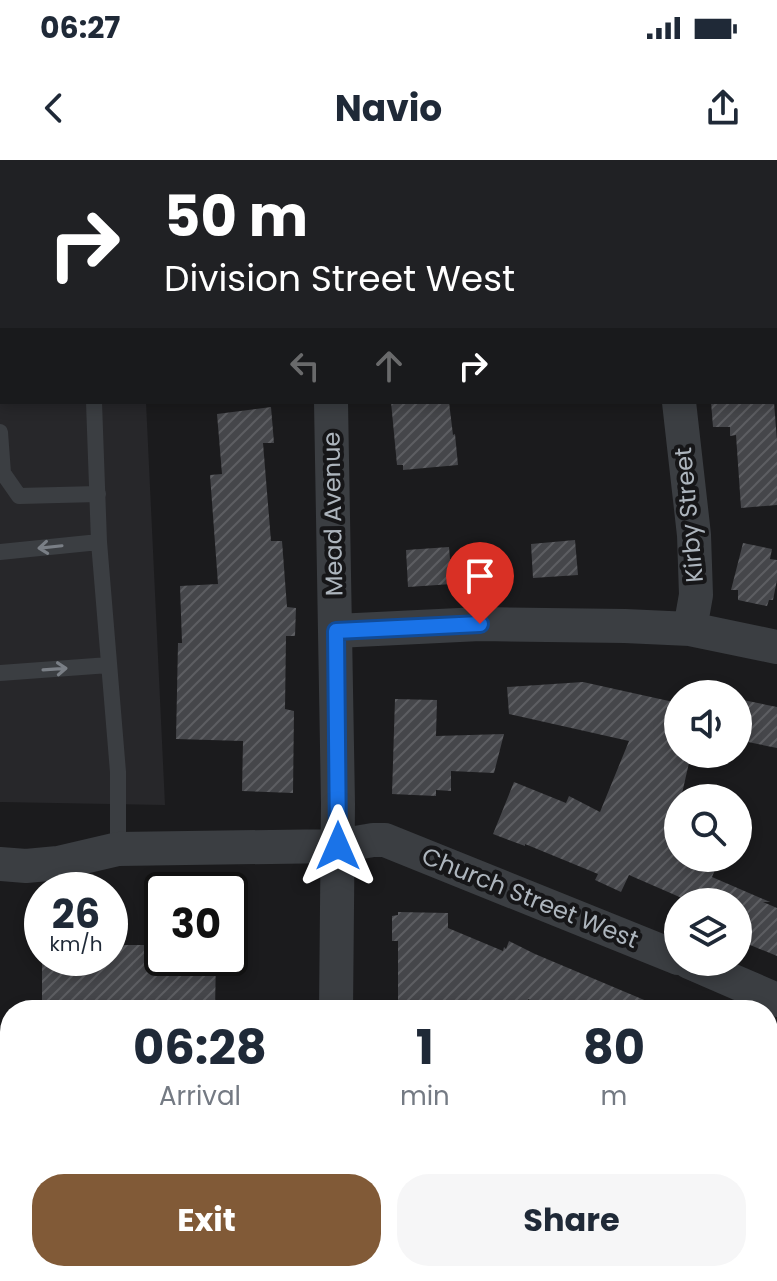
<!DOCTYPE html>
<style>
body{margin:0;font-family:Poppins,sans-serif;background:#f6f6f7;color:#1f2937;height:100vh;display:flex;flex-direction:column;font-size:30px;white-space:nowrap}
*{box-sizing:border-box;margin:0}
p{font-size:26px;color:#747a83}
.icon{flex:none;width:44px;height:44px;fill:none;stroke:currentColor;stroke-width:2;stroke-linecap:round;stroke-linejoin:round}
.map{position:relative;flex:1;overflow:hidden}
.details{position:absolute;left:0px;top:840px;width:778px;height:282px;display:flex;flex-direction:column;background:#fff;border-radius:32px 32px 0 0;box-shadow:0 4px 12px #0003}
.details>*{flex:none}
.guide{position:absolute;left:0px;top:0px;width:778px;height:244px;box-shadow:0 4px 12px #0003;background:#202124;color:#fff;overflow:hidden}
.fabs{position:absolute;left:664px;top:520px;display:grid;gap:16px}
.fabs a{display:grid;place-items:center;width:88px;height:88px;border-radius:50%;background:#fff;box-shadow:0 4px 12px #0003;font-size:40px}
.speed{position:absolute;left:24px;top:712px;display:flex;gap:16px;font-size:40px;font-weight:700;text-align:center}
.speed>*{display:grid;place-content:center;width:104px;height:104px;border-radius:50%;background:#fff;box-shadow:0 4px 12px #0003;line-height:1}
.speed small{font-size:20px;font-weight:400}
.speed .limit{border:4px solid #111;border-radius:12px;background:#fff;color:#111}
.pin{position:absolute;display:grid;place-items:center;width:68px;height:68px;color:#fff;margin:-82px -34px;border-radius:50% 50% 50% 0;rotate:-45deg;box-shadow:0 0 8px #0007}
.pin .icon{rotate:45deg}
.me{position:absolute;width:88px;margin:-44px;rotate:0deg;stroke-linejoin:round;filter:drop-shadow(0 0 6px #0008)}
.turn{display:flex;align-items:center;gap:28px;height:168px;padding:0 32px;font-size:36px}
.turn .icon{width:104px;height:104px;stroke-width:2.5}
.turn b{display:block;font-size:56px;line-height:68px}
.lanes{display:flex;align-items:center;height:76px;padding:0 32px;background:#0003;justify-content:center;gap:40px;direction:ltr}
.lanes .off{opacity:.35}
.eta{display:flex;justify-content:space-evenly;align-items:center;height:136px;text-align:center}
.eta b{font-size:48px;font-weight:700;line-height:56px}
.primary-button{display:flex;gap:16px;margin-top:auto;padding:16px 32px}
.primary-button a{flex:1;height:92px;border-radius:32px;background:#815a37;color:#fff;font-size:32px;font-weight:700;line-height:92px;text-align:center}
.primary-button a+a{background:#f6f6f7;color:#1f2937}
.status{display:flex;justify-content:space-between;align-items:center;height:56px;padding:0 40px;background:#fff;direction:ltr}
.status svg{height:22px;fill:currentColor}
header{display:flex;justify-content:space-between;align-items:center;height:104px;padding:0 32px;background:#fff;font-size:36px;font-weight:700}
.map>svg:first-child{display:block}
.built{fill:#27272a}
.building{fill:url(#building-hatch)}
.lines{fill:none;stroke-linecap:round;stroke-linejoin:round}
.service{stroke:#3b3e42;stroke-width:16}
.minor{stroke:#3b3e42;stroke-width:34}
.oneway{stroke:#7a7f86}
.route-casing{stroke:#114b97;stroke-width:20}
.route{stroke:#1a73e8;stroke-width:14}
.labels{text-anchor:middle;stroke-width:8;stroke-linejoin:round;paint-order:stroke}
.street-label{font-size:24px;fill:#adb5bd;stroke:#161618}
</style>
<div class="status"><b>06:27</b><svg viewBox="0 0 49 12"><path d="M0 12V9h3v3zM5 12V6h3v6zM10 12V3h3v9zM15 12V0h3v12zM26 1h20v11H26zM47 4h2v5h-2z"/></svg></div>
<header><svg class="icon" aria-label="back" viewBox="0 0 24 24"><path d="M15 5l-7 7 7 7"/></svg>Navio<svg class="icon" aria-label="share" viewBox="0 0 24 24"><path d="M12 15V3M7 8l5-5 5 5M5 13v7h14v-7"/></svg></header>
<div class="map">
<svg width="777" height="1121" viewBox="0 0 777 1121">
<defs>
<pattern id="building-hatch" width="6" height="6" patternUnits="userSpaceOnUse" patternTransform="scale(2)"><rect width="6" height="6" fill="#45464a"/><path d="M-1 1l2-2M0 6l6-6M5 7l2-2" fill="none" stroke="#5d5e62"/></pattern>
</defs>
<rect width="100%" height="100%" fill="#1b1b1d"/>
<!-- built -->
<path class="built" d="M0,0H137V2H2V242H146L165,645L0,642Z"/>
<!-- building -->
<path class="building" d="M391,242H449L453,275L455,274L458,305L403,310V305H397Z
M711,242H774L777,281V345L741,348L736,275L730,276V267H713Z
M271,247L274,283H263L271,381H282L287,447L296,448L295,476H286L285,549L294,551L293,633L242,631L243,581L176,579L178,483H182L180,426L218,424L210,315L222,314L217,254Z
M575,380L578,415L533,418L531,384Z
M743,383L772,389L770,399L777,400V420L773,440H769L767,446L738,440V430H731Z
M449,387L450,399L469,398L471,421L452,422V424L408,427L406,390Z
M583,522L678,543V594H691L681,638H678V698H720L712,717L770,742H763L777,748V796L738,780V742H691L629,715L621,732L595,720L598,714L525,684V686L493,674L514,622L566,643L569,636L600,652L629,581L509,554L507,527Z
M395,539L437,540L436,576L504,574L494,613L451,611V631L436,630V636L392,634Z
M738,539L777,547V588L738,580Z
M398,752L448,753V768L503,791L504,787L506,789L509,781L535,794L668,850H553L528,839L523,850H483L468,843L438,844L439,846H398V781H392V756L398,755Z
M110,785H162V798H216L215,850H42V798H110Z"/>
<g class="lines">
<!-- service -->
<path class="service" d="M0,11H2
M94,242L99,382L118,612V689
M0,272L3,313L19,336L98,334
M0,392L99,382
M0,513L109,505"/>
<!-- minor -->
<path class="minor" d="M311,0V2
M661,0V2
M331,242L338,644L336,850
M679,242L694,375L696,435L690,469
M336,471L480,464L625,466L690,469L777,487
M0,704L26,706L58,703L118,689L338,686L373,680H385L678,798
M689,802L777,840
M0,1015H10
M566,1112L587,1121
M333,1121V1112"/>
</g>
<!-- one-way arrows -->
<defs><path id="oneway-shaft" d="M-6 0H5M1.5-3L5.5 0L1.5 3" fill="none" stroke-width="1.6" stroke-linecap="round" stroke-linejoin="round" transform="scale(2)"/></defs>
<g class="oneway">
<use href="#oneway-shaft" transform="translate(50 387) rotate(174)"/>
<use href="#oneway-shaft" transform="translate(55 509) rotate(-4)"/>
</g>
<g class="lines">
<defs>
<path id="route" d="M338,686L336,471L480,464"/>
</defs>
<!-- route casing -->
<use href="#route" class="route-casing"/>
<!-- route -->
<use href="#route" class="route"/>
</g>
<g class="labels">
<!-- street labels -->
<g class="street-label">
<text transform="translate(333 354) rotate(-91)" y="8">Mead Avenue</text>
<text transform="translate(689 355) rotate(-95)" y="8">Kirby Street</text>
<text transform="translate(530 738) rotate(22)" y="8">Church Street West</text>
</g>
</g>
</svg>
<div class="fabs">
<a><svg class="icon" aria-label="sound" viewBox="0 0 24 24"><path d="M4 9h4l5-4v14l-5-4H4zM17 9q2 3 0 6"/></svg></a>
<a><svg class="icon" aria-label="search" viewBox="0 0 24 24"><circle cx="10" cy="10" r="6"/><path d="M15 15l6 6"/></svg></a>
<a><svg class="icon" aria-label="layers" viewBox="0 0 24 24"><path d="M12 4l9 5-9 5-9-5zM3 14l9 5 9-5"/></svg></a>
</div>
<div class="speed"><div>26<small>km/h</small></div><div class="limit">30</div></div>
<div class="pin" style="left:480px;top:464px;background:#d93025"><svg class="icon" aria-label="arrive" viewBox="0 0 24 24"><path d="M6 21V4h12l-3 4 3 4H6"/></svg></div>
<svg class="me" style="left:338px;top:686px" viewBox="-20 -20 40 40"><path d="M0-17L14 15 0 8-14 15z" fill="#1a73e8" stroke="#fff" stroke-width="4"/></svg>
<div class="guide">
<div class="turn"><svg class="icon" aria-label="right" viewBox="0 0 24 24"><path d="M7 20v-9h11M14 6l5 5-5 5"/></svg><div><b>50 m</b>Division Street West</div></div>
<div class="lanes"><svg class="icon off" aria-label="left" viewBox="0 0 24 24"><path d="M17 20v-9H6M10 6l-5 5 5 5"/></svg><svg class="icon off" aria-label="ahead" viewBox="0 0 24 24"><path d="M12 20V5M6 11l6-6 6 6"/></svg><svg class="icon" aria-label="right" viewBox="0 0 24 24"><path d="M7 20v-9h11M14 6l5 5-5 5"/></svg></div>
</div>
<section class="details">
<div class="eta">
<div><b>06:28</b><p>Arrival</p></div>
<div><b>1</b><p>min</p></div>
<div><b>80</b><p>m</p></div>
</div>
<div class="primary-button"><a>Exit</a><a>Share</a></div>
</section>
</div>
